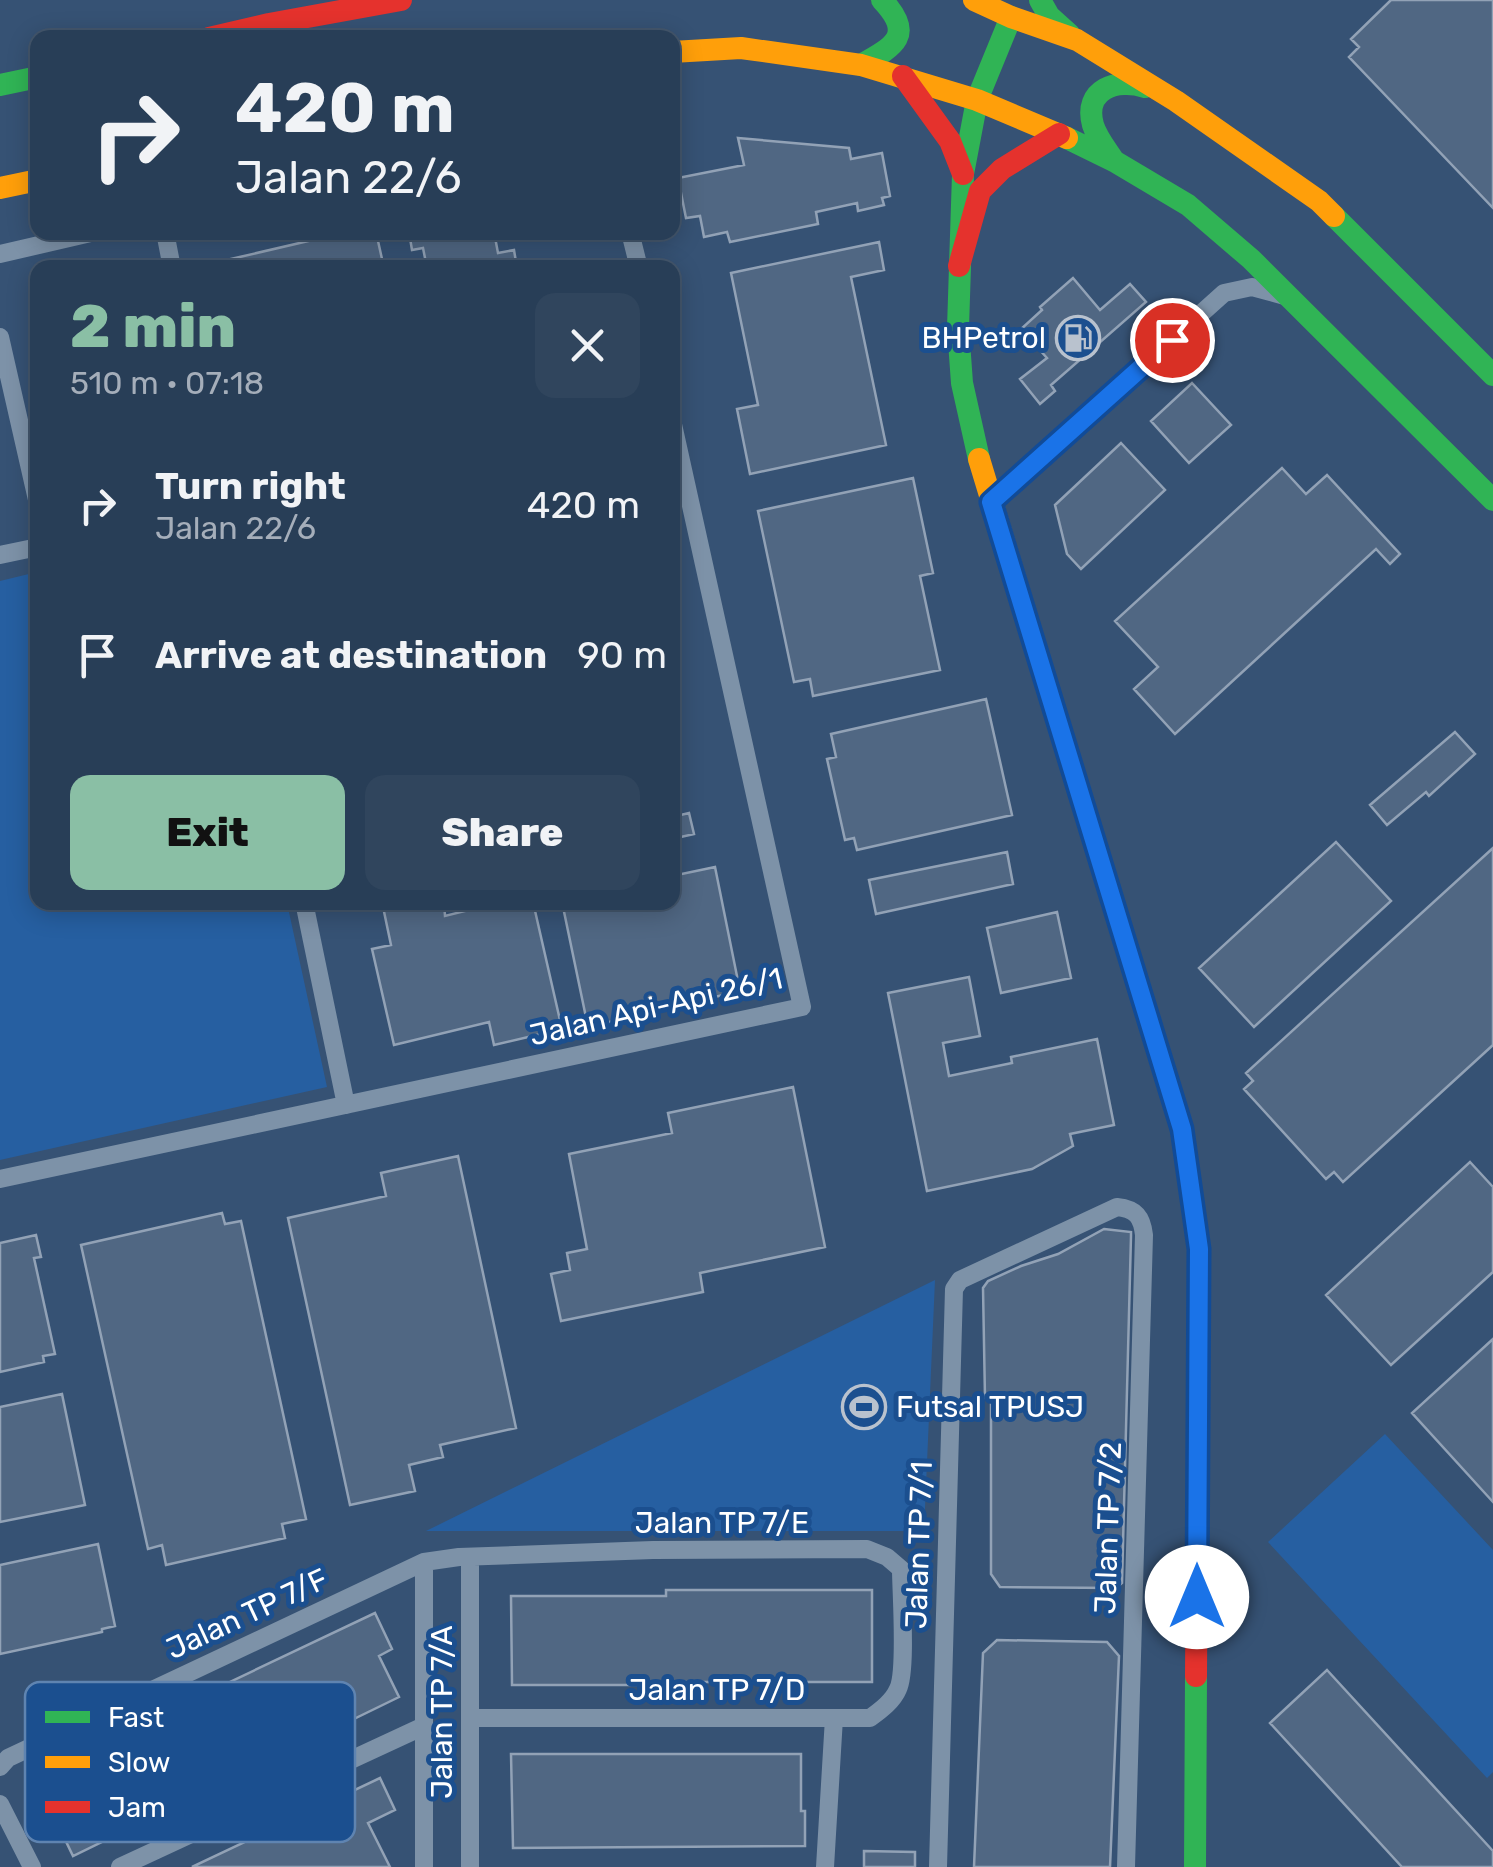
<!DOCTYPE html>
<meta charset="utf-8">
<style>
body{margin:0;font-family:Rubik,sans-serif;background:#30455d;color:#f1f3f6;height:100vh;display:flex;flex-direction:column;font-size:38px;white-space:nowrap}
*{box-sizing:border-box;margin:0}
p{font-size:32px;color:#a5aeba}
.icon{flex:none;width:55px;height:55px;fill:none;stroke:currentColor;stroke-width:2;stroke-linecap:round;stroke-linejoin:round}
.map{position:relative;flex:1;overflow:hidden}
.drawer{position:absolute;left:30px;top:260px;width:650px;height:650px;display:flex;flex-direction:column;background:#283e57;border-radius:20px;box-shadow:0 5px 25px #0003,0 0 0 2px #44576d}
.drawer>*{flex:none}
.hud{position:absolute;left:30px;top:30px;width:650px;height:210px;border-radius:20px;box-shadow:0 5px 25px #0003,0 0 0 2px #44576d;background:#283e57;color:#f1f3f6;overflow:hidden}
.pin{position:absolute;display:grid;place-items:center;width:85px;height:85px;color:#fff;margin:-42px;border:5px solid #fff;border-radius:50%;box-shadow:0 2px 10px #0007}
.me{position:absolute;width:110px;margin:-55px;rotate:0deg;stroke-linejoin:round;filter:drop-shadow(0 0 8px #0008)}
.turn{display:flex;align-items:center;gap:35px;height:210px;padding:0 40px;font-size:45px}
.turn .icon{width:130px;height:130px;stroke-width:2.5}
.turn b{display:block;font-size:70px;line-height:85px}
.round{display:grid;place-items:center;flex:none;width:105px;height:105px;border-radius:20px;background:#30455d}
.head{display:flex;align-items:center;justify-content:space-between;height:170px;padding:0 40px}
h1{font-size:60px;font-weight:800;line-height:75px;color:#8abfa5}
.cta{display:flex;gap:20px;margin-top:auto;padding:20px 40px}
.cta a{flex:1;height:115px;border-radius:20px;background:#8abfa5;color:#111;font-size:40px;font-weight:800;line-height:115px;text-align:center}
.cta a+a{background:#30455d;color:#f1f3f6}
ul{padding:0;list-style:none}
li{display:flex;align-items:center;gap:30px;height:150px;padding:0 40px}
li div{flex:1}
li b{display:block;font-size:38px}
li em{font-style:normal}
.map>svg:first-child{display:block}
.green{fill:#265fa1}
.building{fill:#506783;stroke:#92a2b6;stroke-width:2.5}
.lines{fill:none;stroke-linecap:round;stroke-linejoin:round}
.street{stroke:#7d92a8;stroke-width:18}
.fast{stroke:#30b455;stroke-width:22}
.slow{stroke:#ff9f0a;stroke-width:22}
.jam{stroke:#e5322d;stroke-width:22}
.route-casing{stroke:#114b97;stroke-width:25}
.route{stroke:#1a73e8;stroke-width:18}
.labels{text-anchor:middle;stroke-width:10;stroke-linejoin:round;paint-order:stroke}
.poi-label{font-size:30px;fill:#fff;stroke:#1b4f8f;text-anchor:end}
.street-label{font-size:30px;fill:#fff;stroke:#1b4f8f}
.key{fill:#1b4f8f;stroke:#5f84b1;stroke-width:2.5}
.key-label{font-size:28px;fill:#fff}
</style>
<div class="map">
<svg width="1493" height="1867" viewBox="0 0 1493 1867">
<rect width="100%" height="100%" fill="#365274"/>
<!-- green -->
<path class="green" d="M37,572L38,902L287,903L327,1087L0,1160V581Z
M935,1280L924,1531H426Z
M1385,1434L1493,1550V1772L1487,1778L1268,1542Z"/>
<!-- building -->
<path class="building" d="M1391,0H1493V208L1349,57L1359,47L1351,39Z
M738,138L849,148L851,159L882,153L890,196L882,198L884,205L858,211L857,203L816,212L818,224L730,242L727,232L704,237L700,216L686,218L678,178L744,165Z
M347,232H376L384,268H219L218,262Z
M409,232H494L498,253L514,250L517,268H427L423,248L412,250Z
M879,242L884,270L851,277L886,445L750,474L737,409L758,405L731,273Z
M1073,278L1100,310L1130,284L1146,302L1051,385L1055,391L1040,404L1020,379L1047,358L1021,329L1042,310L1040,307Z
M1192,383L1231,425L1189,463L1151,421Z
M1121,443L1165,490L1081,569L1067,554L1055,505Z
M1282,468L1306,494L1327,475L1400,554L1390,564L1376,549L1175,734L1134,689L1158,667L1115,621Z
M913,478L933,573L920,576L940,670L813,696L810,679L794,682L758,511Z
M986,699L1012,815L857,850L854,838L845,840L827,759L836,757L831,734Z
M1455,732L1475,754L1429,796L1426,792L1387,825L1370,805Z
M689,813L694,834L672,839V817Z
M1336,842L1391,901L1254,1027L1199,968Z
M1493,848V1045L1343,1182L1334,1172L1326,1179L1244,1089L1253,1081L1246,1073Z
M1007,852L1013,884L876,914L869,880Z
M715,867L740,991L588,1027L562,902H672V876Z
M382,902H444L445,916L501,902H533L562,1029L494,1045L489,1022L394,1045L372,949L391,945Z
M1057,912L1071,978L1001,993L987,928Z
M969,977L980,1036L943,1043L949,1076L1012,1063L1011,1057L1097,1039L1114,1125L1070,1134L1073,1146L1032,1169L927,1191L888,993Z
M793,1087L825,1247L700,1273L703,1292L561,1321L551,1274L570,1270L567,1253L587,1249L569,1154L672,1133L668,1113Z
M458,1156L516,1428L440,1445L443,1457L409,1465L415,1491L350,1505L288,1218L386,1196L381,1173Z
M1470,1162L1493,1187V1272L1391,1365L1326,1295Z
M222,1213L225,1224L241,1221L306,1519L282,1524L285,1538L166,1565L162,1545L148,1549L81,1245Z
M1104,1229L1131,1232V1236L1122,1583L1116,1588L1000,1587L991,1574V1398H985L983,1288L988,1281L1021,1266L1058,1254Z
M36,1235L41,1257L34,1258L55,1354L43,1356L44,1362L0,1372V1243Z
M1493,1339V1502L1412,1413Z
M62,1394L85,1505L0,1522V1407Z
M98,1544L115,1626L102,1629V1632L0,1654V1565Z
M666,1590H872V1682H647V1685H512L511,1596H666Z
M375,1613L392,1649L379,1656L399,1697L73,1856L34,1775Z
M997,1640L1107,1642L1119,1656L1110,1867H974L983,1653Z
M1327,1670L1493,1851V1867H1402L1270,1723Z
M511,1754H801V1811H805V1846L513,1848Z
M380,1778L395,1810L368,1823L390,1867H192Z
M864,1851L915,1852V1867H864Z"/>
<g class="lines">
<!-- street -->
<path class="street" d="M165,232L172,268
M630,232L639,268
M0,254L95,232
M0,337L38,504
M991,502L1224,293L1252,287L1285,296
M0,555L38,547
M304,902L346,1105
M0,1179L802,1007L672,420
M424,1562V1867
M0,1767L8,1758L424,1562L459,1557L653,1550L867,1549L887,1557L901,1569C901,1593 907,1671 898,1689C893,1701 881,1710 870,1718H470
M0,1804L32,1867
M120,1867L424,1726
M470,1867V1557
M825,1867L834,1718
M938,1867L954,1289L960,1280L1117,1207C1136,1209 1142,1217 1144,1235L1126,1867"/>
<!-- fast -->
<path class="fast" d="M1040,0L1049,16L1069,34
M861,65C895,46 915,35 882,0
M0,85L38,77
M1067,138L1114,161L1188,205L1251,259L1493,500
M1114,161C1107,150 1097,138 1093,125C1083,89 1117,78 1145,87
M1334,216L1493,375
M979,459L962,383L958,328L963,174L977,100L1011,17
M1195,1867L1196,1676"/>
<!-- slow -->
<path class="slow" d="M974,0L1011,17L1077,40L1176,101L1319,201L1334,216
M672,52L741,48L861,65L977,100L1067,138
M0,188L38,180
M979,459L1152,1031"/>
<!-- jam -->
<path class="jam" d="M209,38L269,24L401,0
M903,76L950,141L963,174
M959,266L980,191L1002,169L1059,134
M1152,1031L1182,1129L1199,1249L1196,1676"/>
</g>
<g class="lines">
<defs>
<path id="route" d="M1172,340L991,502L1182,1129L1199,1249L1197,1597"/>
</defs>
<!-- route casing -->
<use href="#route" class="route-casing"/>
<!-- route -->
<use href="#route" class="route"/>
</g>
<!-- icons -->
<defs>
<symbol id="fuel-ring" viewBox="-11 -11 22 22"><circle r="9.5" fill="#1b4f8f" stroke="#b9c2ce" stroke-width="1.5"/><path d="M-5.5-6h7V0h2V4h1.3V-2.5L3-4.5l.8-.8L6-3V5H2.5V1h-1V6h-7ZM-4.2-4.7v3.2H.2V-4.7Z" fill="#b9c2ce"/></symbol>
<symbol id="stadium-ring" viewBox="-11 -11 22 22"><circle r="9.5" fill="#1b4f8f" stroke="#b9c2ce" stroke-width="1.5"/><path d="M0-5a6.5 5 0 1 0 0 10a6.5 5 0 1 0 0-10ZM-3.5-1.8h7v3.6h-7Z" fill="#b9c2ce"/></symbol>
</defs>
<g fill-rule="evenodd">
<use href="#fuel-ring" x="1053" y="313" width="50" height="50"/>
<use href="#stadium-ring" x="839" y="1382" width="50" height="50"/>
</g>
<g class="labels">
<!-- poi labels -->
<g class="poi-label">
<text x="1046" y="348">BHPetrol</text>
<text x="896" y="1417" text-anchor="start">Futsal TPUSJ</text>
</g>
<!-- street labels -->
<g class="street-label">
<text transform="translate(656 1007) rotate(-13)" y="10">Jalan Api-Api 26/1</text>
<text x="722" y="1533">Jalan TP 7/E</text>
<text transform="translate(1108 1528) rotate(-88)" y="10">Jalan TP 7/2</text>
<text transform="translate(919 1545) rotate(-88)" y="10">Jalan TP 7/1</text>
<text transform="translate(247 1614) rotate(-25)" y="10">Jalan TP 7/F</text>
<text x="717" y="1700">Jalan TP 7/D</text>
<text transform="translate(442 1712) rotate(-90)" y="10">Jalan TP 7/A</text>
</g>
</g>
<!-- legend -->
<rect x="25" y="1682" width="330" height="160" rx="15" class="key"/>
<rect x="45" y="1711" width="45" height="12" fill="#30b455"/>
<rect x="45" y="1756" width="45" height="12" fill="#ff9f0a"/>
<rect x="45" y="1801" width="45" height="12" fill="#e5322d"/>
<g class="key-label">
<text x="108" y="1727">Fast</text>
<text x="108" y="1772">Slow</text>
<text x="108" y="1817">Jam</text>
</g>
</svg>
<div class="pin" style="left:1172px;top:340px;background:#d93025"><svg class="icon" aria-label="arrive" viewBox="0 0 24 24"><path d="M6 21V4h12l-3 4 3 4H6"/></svg></div>
<svg class="me" style="left:1197px;top:1597px" viewBox="-20 -20 40 40"><circle r="19" fill="#fff"/><path d="M0-13L10 11 0 6-10 11z" fill="#1a73e8"/></svg>
<div class="hud">
<div class="turn"><svg class="icon" aria-label="right" viewBox="0 0 24 24"><path d="M7 20v-9h11M14 6l5 5-5 5"/></svg><div><b>420 m</b>Jalan 22/6</div></div>
</div>
<section class="drawer">
<div class="head"><div><h1>2 min</h1><p>510 m · 07:18</p></div><a class="round"><svg class="icon" aria-label="close" viewBox="0 0 24 24"><path d="M6 6l12 12M18 6L6 18"/></svg></a></div>
<ul>
<li><svg class="icon" aria-label="right" viewBox="0 0 24 24"><path d="M7 20v-9h11M14 6l5 5-5 5"/></svg><div><b>Turn right</b><p>Jalan 22/6</p></div><em>420 m</em></li>
<li><svg class="icon" aria-label="arrive" viewBox="0 0 24 24"><path d="M6 21V4h12l-3 4 3 4H6"/></svg><div><b>Arrive at destination</b></div><em>90 m</em></li>
</ul>
<div class="cta"><a>Exit</a><a>Share</a></div>
</section>
</div>
